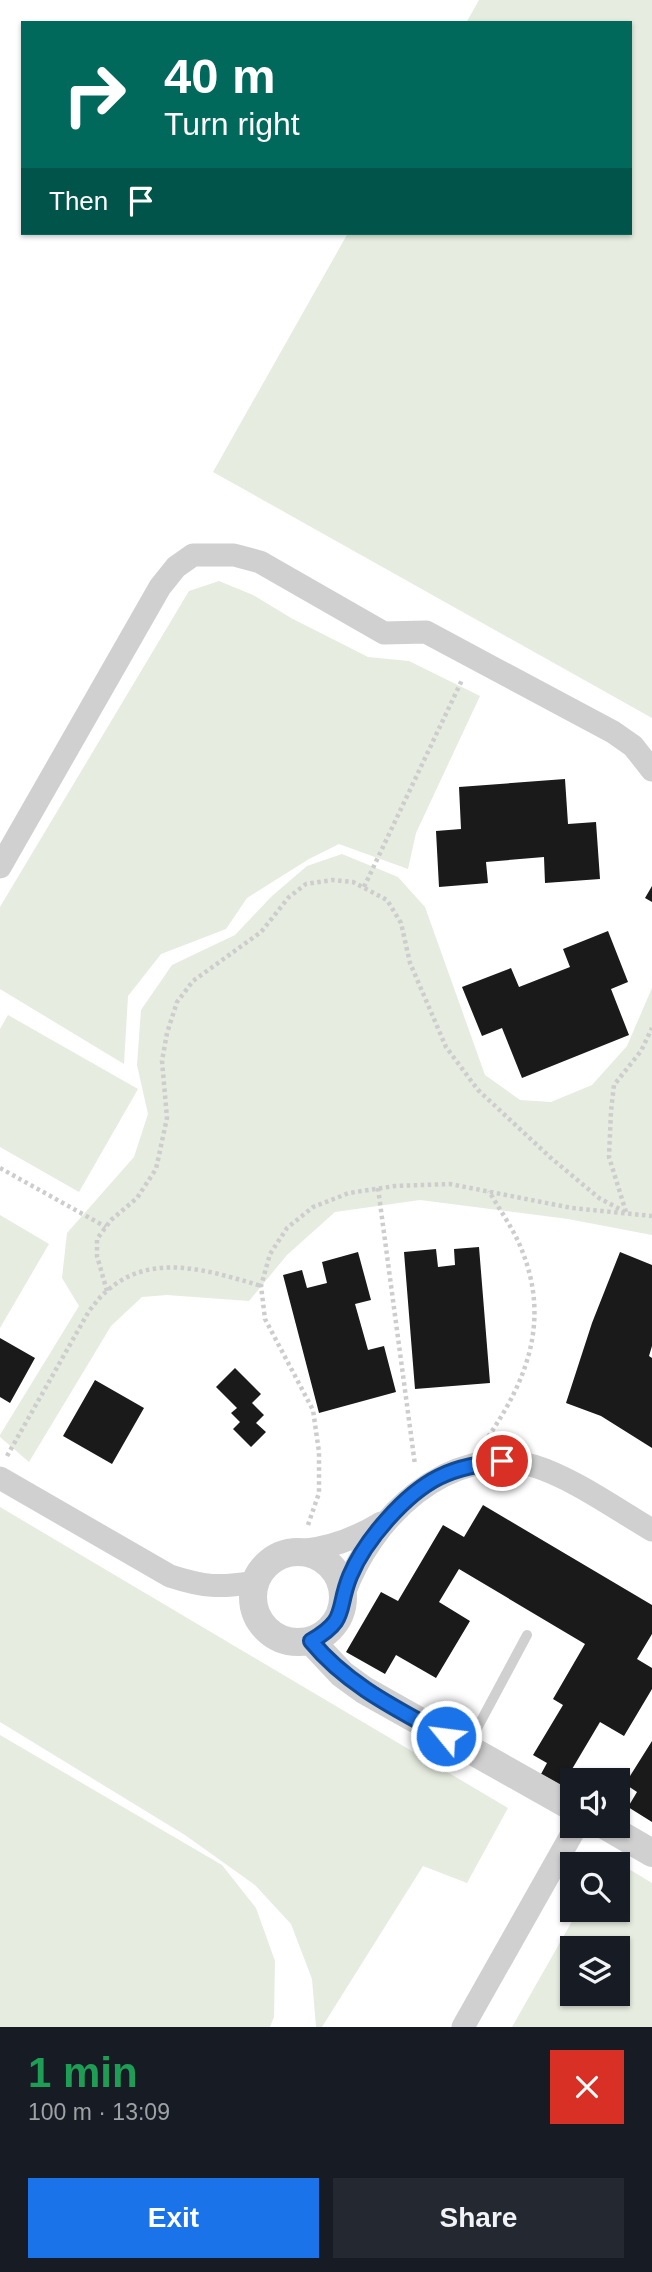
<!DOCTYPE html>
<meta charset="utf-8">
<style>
body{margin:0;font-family:Helvetica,sans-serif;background:#242831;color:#f1f3f6;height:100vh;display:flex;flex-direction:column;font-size:26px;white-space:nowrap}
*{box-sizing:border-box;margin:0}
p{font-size:23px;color:#9ea1a6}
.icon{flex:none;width:38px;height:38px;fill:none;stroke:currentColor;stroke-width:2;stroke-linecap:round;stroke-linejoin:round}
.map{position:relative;height:2027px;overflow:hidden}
.panel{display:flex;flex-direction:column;background:#171b24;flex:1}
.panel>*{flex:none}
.banner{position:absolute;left:21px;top:21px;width:611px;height:214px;border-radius:0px;box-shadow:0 2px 5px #0004;background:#00695c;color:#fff;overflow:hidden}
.fabs{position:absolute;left:560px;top:1768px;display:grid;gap:14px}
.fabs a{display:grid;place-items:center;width:70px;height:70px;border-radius:0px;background:#171b24;box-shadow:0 2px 5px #0004;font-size:35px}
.pin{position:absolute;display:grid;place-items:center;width:60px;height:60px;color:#fff;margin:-30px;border:4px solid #fff;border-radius:50%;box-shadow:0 2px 7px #0007}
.me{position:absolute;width:77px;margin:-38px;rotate:299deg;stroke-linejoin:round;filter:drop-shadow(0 0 5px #0008)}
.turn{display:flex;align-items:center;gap:24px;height:147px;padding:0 28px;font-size:32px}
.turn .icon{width:91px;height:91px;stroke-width:2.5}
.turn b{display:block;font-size:49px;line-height:60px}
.then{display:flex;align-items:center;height:66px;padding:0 28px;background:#0003;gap:14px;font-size:26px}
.round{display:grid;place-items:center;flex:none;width:74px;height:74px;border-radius:0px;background:#242831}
.head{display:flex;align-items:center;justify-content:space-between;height:119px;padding:0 28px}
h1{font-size:42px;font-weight:700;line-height:52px;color:#1e9e55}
.cta{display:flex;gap:14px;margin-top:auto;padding:14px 28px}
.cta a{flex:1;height:80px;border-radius:0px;background:#1a73e8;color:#fff;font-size:28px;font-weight:700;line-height:80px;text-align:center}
.cta a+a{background:#242831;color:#f1f3f6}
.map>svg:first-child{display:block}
.green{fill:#e6ecdf;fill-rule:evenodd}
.building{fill:#1a1a1a}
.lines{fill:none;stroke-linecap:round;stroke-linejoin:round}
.path{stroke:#cdcdcd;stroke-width:4.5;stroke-dasharray:3.5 3.5;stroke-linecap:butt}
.service{stroke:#d0d0d0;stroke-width:10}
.minor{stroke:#d0d0d0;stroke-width:23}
.tertiary{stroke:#d0d0d0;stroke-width:28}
.route-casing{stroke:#114b97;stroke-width:18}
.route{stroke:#1a73e8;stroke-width:12}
</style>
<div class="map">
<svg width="652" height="2027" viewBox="0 0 652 2027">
<rect width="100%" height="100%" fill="#fff"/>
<!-- green -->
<path class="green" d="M479,0H652V718L213,472L348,233H630V23H466Z
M219,581L253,595L291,618L368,657L409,661L480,696L416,833L408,869L339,844L309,859L247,898L226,929L161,954L128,996L124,1064L0,989V907L189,591Z
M342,854L398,877L425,907L485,1075L520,1100L551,1102L592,1085L627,1046L652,988V1235L568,1219L420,1200L335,1212L287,1255L249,1301L167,1295L142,1297L111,1326L29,1462L0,1437V1435L79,1306L62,1278L67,1233L134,1157L148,1114L137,1065L141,1010L172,965L235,935L272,896L307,866Z
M8,1015L138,1089L79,1192L0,1147V1029Z
M0,1215L49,1244L0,1328Z
M0,1507L508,1808L467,1883L423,1866L322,2027H316L312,1979L291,1924L255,1885L185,1835L0,1722Z
M0,1735L222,1865L256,1908L275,1961L274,2017L270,2027H0Z
M609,1857L652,1883V2027H512L579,1909H618V1864H605ZM572,1948H618V1993H572Z"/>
<!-- building -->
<path class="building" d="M565,779L568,824L596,822L600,879L545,883L544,857L486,862L488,883L439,887L436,831L461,829L459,787Z
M652,886V902L645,898Z
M608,931L628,982L611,989L629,1035L522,1078L502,1028L482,1036L462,987L511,968L519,987L570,967L563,949Z
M479,1247L490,1383L415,1389L404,1252L436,1249L438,1267L455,1265L454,1249Z
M358,1252L371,1300L355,1304L368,1350L384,1346L396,1392L319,1413L283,1275L302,1270L307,1288L327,1283L322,1262Z
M620,1252L652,1265V1346L649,1356L652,1358V1448L601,1416L566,1403L592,1323Z
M0,1338L35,1358L10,1403L0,1397Z
M235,1368L261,1394L252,1403L264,1415L256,1423L266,1432L251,1447L233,1429L240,1422L231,1413L237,1408L216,1387Z
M95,1380L144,1408L112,1464L63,1436Z
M483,1505L652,1605V1634L637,1659L652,1668V1689L624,1736L600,1722L562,1786L541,1774L547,1763L533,1755L563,1705L553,1699L585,1644L459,1569L439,1602L470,1621L436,1678L396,1655L385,1674L346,1652L381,1592L398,1601L443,1525L464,1537Z
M652,1741V1822L628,1807L637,1792L625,1784Z"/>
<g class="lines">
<!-- path -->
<path class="path" d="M364,887L462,680
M0,1168L106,1227
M378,1188L415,1465
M626,1212L609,1157L611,1111L614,1085L641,1051L652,1028
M107,1291L97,1256V1239L111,1220L137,1198L156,1169L167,1118L162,1061L167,1033L177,1002L193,981L261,932L289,897L306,884L332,880L353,882L387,900L401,923L410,963L446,1047L478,1090L551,1158L599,1198L627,1213
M488,1437C529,1377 550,1318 521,1248C513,1228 499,1209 489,1191
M7,1456L89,1311C95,1304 100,1296 107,1291C151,1251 211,1271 261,1286
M308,1525L319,1493V1452L313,1410L265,1319L261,1286L270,1254L287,1228L313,1207L349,1193L395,1186L450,1184L572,1208L652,1216"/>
<!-- service -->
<path class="service" d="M467,1747L527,1635"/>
<!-- minor -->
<path class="minor" d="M0,867L160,587L176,567L193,555H234L260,562L384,633L426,632L613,732L633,746L652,770
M0,1478L170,1576C204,1587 219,1588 255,1582
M300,1551C330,1548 355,1539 381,1523
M344,1594C370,1520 448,1441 534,1466C573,1478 616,1509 652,1530
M463,2027L577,1825"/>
<!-- tertiary -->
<path class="tertiary" d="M253 1597a45 45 0 1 1 90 0a45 45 0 1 1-90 0Z
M311,1641L342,1674L364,1690L572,1807
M604,1825L652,1853"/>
</g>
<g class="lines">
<defs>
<path id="route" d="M446,1736C397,1709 347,1685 311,1641C349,1619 336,1610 350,1576C365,1540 405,1494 439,1477C459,1467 480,1464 502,1461"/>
</defs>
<!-- route casing -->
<use href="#route" class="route-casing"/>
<!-- route -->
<use href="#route" class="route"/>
</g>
</svg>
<div class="fabs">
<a><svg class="icon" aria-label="sound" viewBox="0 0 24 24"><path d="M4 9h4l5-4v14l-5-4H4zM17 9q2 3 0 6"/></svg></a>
<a><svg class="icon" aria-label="search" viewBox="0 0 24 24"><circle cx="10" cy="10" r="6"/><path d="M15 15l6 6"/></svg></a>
<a><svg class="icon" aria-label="layers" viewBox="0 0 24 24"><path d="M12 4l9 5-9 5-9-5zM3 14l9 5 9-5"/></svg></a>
</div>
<div class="pin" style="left:502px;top:1461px;background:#d93025"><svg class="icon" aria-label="arrive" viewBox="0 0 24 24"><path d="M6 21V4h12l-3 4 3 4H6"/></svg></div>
<svg class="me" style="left:446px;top:1736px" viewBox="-20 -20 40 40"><circle r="17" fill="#1a73e8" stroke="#fff" stroke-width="3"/><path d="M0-11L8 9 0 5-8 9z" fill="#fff"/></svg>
<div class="banner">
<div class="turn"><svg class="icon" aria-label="right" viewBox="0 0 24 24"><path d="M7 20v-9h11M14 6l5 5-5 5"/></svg><div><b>40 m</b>Turn right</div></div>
<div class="then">Then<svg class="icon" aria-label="arrive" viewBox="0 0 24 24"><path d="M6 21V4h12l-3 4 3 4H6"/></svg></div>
</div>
</div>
<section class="panel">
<div class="head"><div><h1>1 min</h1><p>100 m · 13:09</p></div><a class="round" style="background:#d93025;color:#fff"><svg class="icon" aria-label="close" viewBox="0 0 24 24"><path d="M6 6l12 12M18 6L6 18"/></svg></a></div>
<div class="cta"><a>Exit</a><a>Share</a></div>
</section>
